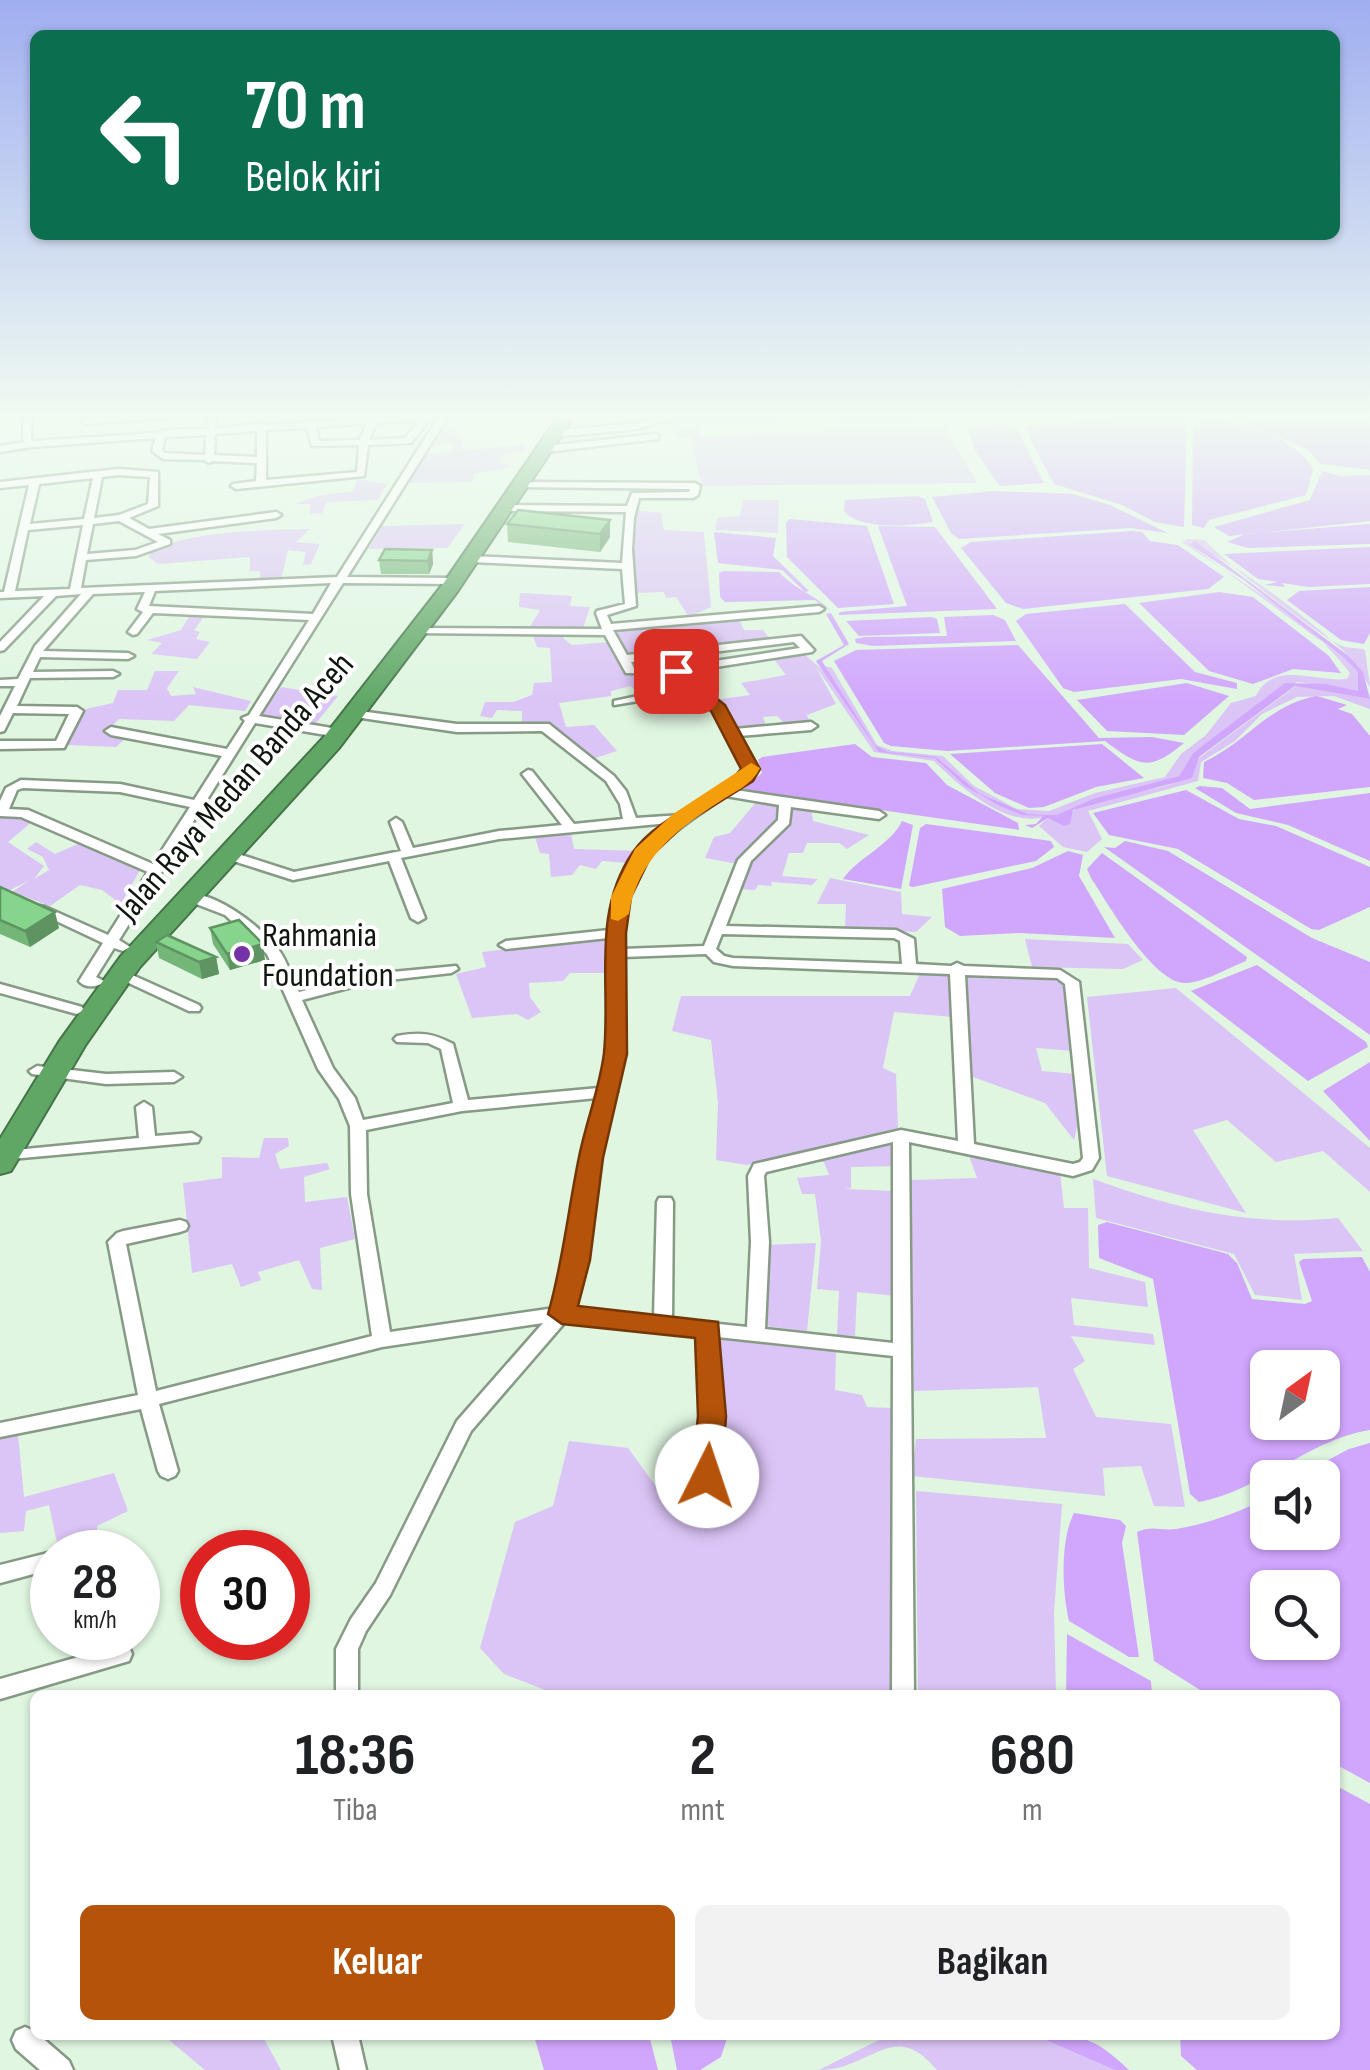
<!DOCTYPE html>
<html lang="id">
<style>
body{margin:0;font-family:"Sofia Sans Condensed",sans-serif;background:#f2f2f2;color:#202124;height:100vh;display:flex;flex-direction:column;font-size:38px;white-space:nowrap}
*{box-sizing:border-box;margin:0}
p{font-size:32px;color:#757577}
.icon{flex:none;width:55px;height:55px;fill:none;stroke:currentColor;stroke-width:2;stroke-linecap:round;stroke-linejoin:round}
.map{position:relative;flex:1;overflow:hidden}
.details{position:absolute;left:30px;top:1690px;width:1310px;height:350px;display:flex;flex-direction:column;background:#fff;border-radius:15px;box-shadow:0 2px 8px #0004}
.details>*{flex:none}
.top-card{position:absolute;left:30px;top:30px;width:1310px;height:210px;border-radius:15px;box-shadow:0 2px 8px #0004;background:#0b6e4f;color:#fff;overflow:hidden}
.needle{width:65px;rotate:33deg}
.tools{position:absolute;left:1250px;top:1350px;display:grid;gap:20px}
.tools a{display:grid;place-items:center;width:90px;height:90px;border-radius:15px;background:#fff;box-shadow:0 2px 8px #0004;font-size:50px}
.speed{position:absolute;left:30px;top:1530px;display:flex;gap:20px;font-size:50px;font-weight:700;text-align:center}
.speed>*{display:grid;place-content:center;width:130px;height:130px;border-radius:50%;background:#fff;box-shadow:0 2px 8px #0004;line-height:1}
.speed small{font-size:25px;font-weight:400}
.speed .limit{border:15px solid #d22;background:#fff;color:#111}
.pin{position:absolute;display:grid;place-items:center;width:85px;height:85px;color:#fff;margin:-42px;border-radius:20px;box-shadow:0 5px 15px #0006}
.me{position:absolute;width:110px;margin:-55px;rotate:4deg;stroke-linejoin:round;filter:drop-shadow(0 0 8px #0008)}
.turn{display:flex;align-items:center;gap:35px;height:210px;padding:0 50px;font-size:45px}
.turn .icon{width:130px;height:130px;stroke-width:2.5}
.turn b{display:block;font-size:70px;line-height:85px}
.eta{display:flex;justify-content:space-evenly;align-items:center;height:170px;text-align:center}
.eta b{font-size:60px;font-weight:700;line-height:70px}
.button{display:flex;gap:20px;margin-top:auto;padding:20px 50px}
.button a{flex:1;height:115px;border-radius:15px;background:#b45309;color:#fff;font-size:40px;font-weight:700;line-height:115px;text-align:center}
.button a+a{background:#f2f2f2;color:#202124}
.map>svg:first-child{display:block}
.green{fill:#dbc4f6}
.water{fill:#d1a6fd;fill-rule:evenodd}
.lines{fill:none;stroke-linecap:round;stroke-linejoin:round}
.street-casing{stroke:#869a86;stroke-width:5}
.highway-casing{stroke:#447448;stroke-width:4}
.street{fill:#fff;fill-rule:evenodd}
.highway{fill:#60a766;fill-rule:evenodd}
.wall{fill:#74b678}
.shaded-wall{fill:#5e9462}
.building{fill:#87d48c;stroke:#5e9462;stroke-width:2.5}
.route{fill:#b45309;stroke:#753606;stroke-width:2.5}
.slow{fill:#f59e0b}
.poi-dot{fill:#7332a7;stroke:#fff;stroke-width:4}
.labels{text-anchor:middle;stroke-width:8;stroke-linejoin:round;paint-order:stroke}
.street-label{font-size:35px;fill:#0f160f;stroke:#fff}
.poi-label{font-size:35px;fill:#0f160f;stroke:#fff;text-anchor:start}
</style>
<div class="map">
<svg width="1370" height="2070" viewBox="0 0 1370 2070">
<rect width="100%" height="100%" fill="#e0f6e1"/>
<!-- green -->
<path class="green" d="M681,414H776L783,423L706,426L698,428L701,436L846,430L835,414H866L874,420L871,414H919L930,419L908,420L915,428L945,427L977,483L702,486L690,437H677L664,417Z
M440,425L448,426L465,442L460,443L464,450L526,445L524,450L502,455L499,462L510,467L474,474L472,482L405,483L424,455L455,451L451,443L426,448Z
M356,479L387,484L378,500L327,502L322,513L310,514L311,504H296L317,496L354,491Z
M743,500H779L778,533L715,530L717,518L740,516Z
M630,510L661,513L664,530L704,532L711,607L689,617L676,597L666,598L664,592L633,593Z
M465,524L447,548L369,549L382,526Z
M310,529L296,542L320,544L311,564L303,565L306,552L288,550L281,579L260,582V571H250V557L158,564L148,556C173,530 273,530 310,529Z
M1188,539L1205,540C1220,559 1320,637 1342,646C1349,649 1358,647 1365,650L1370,687C1363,677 1359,665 1349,656C1316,625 1231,557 1190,545L1344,658L1358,672V691L1297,682L1193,753L1179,776L1095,798L1056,815L1028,814L980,794L935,758C972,784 997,816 1047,816C1008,830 959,786 934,761L874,752L815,665L836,704L807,715L810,723L787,726L777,716L763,717L767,728L737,731L714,700L750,695L741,683L786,675L772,657L803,653L826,673L879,751L919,755L888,752L875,745L825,666L832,668L877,745L893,751L943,756L974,786L1017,809L1049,811L1095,793L1165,777L1181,754L1206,735L1231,703L1256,696C1273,659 1318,683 1347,679L1350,673C1308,617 1238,581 1182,542Z
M520,593L572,596L570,606L590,607L583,628L530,627L540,610L519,607Z
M191,613L206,614L194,630L200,632L196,639L210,642L197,659L151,654L162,643L147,640L181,630Z
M739,619L744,630H763L769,638L626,657L613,629Z
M531,631H565L563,638L572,645L611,642L634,675L673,672L691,686L666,684L668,691L641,697L631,686L611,691V696L559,703L566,727L594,725L617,751L586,761L545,723L522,722V711L497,710L492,718L480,716L485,702H513L532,695L534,683L552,682L550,648L537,647Z
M155,671H179L167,688L171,696L196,694L193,687L251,701L245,711L189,705L174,721L119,719L107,731V735L127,737L116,747L68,745L86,709L113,703L118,690H147Z
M1296,686L1370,699V709L1334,696L1297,697L1262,714L1235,741L1201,762L1198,781L1088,811L1102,839L1087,852L1063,847L1039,826L1048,818L1067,819C1096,776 1177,809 1199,758Z
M281,687L338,696L312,728L259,719Z
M758,800L782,803C781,828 752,845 738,864L705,858L714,837L730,833Z
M793,806L811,808L813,821L869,835L847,849L839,843H807L803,853H789L782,876L818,879L812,885L771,882L772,886L758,885L755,890L735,889L753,854L789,819Z
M16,814L33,821L8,842L44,866L34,879L49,870L43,857L27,849L36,842L55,854L78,844L140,870L121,904L102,890L80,885L50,906L12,892L30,880L8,891L0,887V815Z
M570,828L574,849L639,851L629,863L602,861L596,869L580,865L572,875L551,877L549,854L540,853L534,834Z
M830,878L901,892L902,914L932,917L916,932L845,929L846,904H817Z
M608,937L612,973H570L563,981L529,983L530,997L541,1012L528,1020L517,1014L472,1018L456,974L486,967L482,952Z
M1025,939L1128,944L1143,960L1123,969L1032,967Z
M922,969L952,971L953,1017L894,1012L883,1068L896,1074L898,1128L747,1165L716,1160L718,1103L711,1040L672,1031L681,996H910Z
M963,970L1064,978L1074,1051L1036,1048L1042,1071L1075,1074L1082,1106L1074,1140L1045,1103L973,1077Z
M1176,988L1370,1148V1192L1323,1151L1276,1162L1227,1120L1193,1130L1246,1213L1107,1176L1087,997Z
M264,1138H288L289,1146L275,1154L280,1169L327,1163L330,1169L304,1177L305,1202L347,1197L355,1239L320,1248L322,1290L312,1289L299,1260L258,1272L261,1280L241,1287L232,1264L192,1273L183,1183L222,1178V1157L259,1158Z
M897,1139V1166L851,1167V1188L845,1189L894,1191L896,1296L857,1292L855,1336L837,1335L839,1291L817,1289L821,1241L815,1194H802L797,1178L829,1175L824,1162H797Z
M968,1153L1060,1172L1064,1208H1088L1089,1268L1145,1282L1148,1307L1071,1298L1074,1325L1153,1334L1155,1345L1071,1336L1085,1361L1073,1369L1096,1417L1171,1424L1185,1507L1154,1506L1141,1466L1103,1468L1105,1496L912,1476L916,1439L1046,1438L1038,1387L914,1391L911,1180L977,1178Z
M1093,1179C1175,1209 1251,1227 1338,1218L1363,1251L1294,1254L1302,1300L1255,1295L1234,1254L1096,1218Z
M816,1243L807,1331L764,1326L766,1245Z
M717,1336L836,1351L835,1390L862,1395L867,1407L892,1408V1695H558L504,1674L480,1648L515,1522L553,1506L569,1441L628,1448L655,1485L721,1482Z
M18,1435L24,1497L114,1473L128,1511L97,1526L96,1545L59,1552L49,1505L26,1511L24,1531L0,1533V1439Z
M916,1491L1062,1504L1054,1613L1056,1695H918Z
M163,2035H262L281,2070H205Z
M889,2035H1034L1115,2070H937C893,2017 872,2070 819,2070Z"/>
<!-- water -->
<path class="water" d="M1147,414L1199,416L1187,419L1184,527L1155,522L1122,505L1054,484L1024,427Z
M1197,420C1230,416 1299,438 1313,470L1306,495L1209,520L1204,528L1192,525L1193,422Z
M1240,422H1370V470L1321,464L1307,449Z
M1001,425L1017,429L1044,483L1000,486L976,453L967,428Z
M1322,471L1340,476L1370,475V521L1229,536L1214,527L1310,500Z
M994,491L1073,494L1110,505L1168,533L1131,528L959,539L951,533L932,497Z
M918,496L925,499L933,522C911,526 858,530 844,511L845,500Z
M790,519L867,526L894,604L838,608L787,557L786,522Z
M1370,524V544L1248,548L1227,542L1245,534Z
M878,526L935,527L997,609L838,615L840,612L907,606Z
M1132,531L1142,532L1150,541L1178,545L1224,577L1208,589L1023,609L1006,603L961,548L971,542Z
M714,532L776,538L773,556L809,591L805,592L782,570L718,563Z
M1195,541L1350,657L1363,672L1370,699L1295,686L1199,757L1192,778L1073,810L1070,824L1064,826L1048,818L1032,828L1025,825L1036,824L1043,816L1022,815L1000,806L965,786L935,758L879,752L816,661L844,645L826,614L831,613L849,644L822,661L875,745L888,752L936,757L980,794L1028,814L1056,815L1095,798L1179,776L1193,753L1285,683L1326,684L1358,691V672L1344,658L1244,580L1190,545Z
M1370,547V584L1309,587L1282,583L1285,587L1264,585L1278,582L1258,579L1224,554Z
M723,571L779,572C797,591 814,594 830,610L815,600L725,602L720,597L719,573Z
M1370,587V633L1364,644L1341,640L1287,600L1299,591Z
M1219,592L1253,597L1329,656L1341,673L1293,669L1253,684L1209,671L1139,603Z
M1125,604L1195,672L1237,683V689L1181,679L1074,692L1063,688L1016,621L1026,614Z
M993,615L1005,620L1016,641L873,646L856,643L855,639L865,637L947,636L944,617Z
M931,617L937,619L940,633L859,636L846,621Z
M1018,645L1099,738L1152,737L1184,743C1149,772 1140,767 1105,741L947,751L891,746L884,743L834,661L856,650Z
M1187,683L1229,696L1184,735L1107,731L1077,700Z
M1317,696L1347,705L1338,709L1352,714L1370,736V787L1254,800L1227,783L1203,778L1204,762C1246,743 1269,704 1317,696Z
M855,744L872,757L926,763L947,785L1018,823L1019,830L742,790L762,773L758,760L762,757Z
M1102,744L1144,778L1096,787L1044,807L1029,808L995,793L950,754Z
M1200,786L1222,788L1250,809L1370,793V861L1288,825L1236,813L1195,788Z
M1186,790L1239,819L1276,826L1370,867V907L1319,930L1311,929L1178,849L1109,835L1093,813Z
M902,821L913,825L901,889L843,879C857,858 891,845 902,821Z
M926,824L1051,841L1054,847L1036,861L913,887L909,886L920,828Z
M1125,841L1168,851L1312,938L1370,962V1035L1104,847L1115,848Z
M1068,851L1083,855L1079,876L1115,938L1020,933L960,936L945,927L942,889L1032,868Z
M1102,853L1247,957L1246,961C1228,968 1205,982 1186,983C1154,985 1107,902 1091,878L1087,869Z
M1257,965L1366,1042L1368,1047L1308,1081L1191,991Z
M1370,1062V1141L1323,1091Z
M1107,1222L1228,1254L1237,1263L1252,1299L1305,1304L1312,1301L1299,1262L1303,1259L1362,1257L1370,1272V1430C1307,1440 1262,1490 1199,1502L1190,1494L1188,1482L1153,1279L1099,1258L1098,1225ZM1268,1368H1322V1422H1268Z
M1370,1443V1783L1335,1764V1695H1208L1154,1661L1137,1532C1152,1525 1161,1531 1176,1529C1208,1524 1239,1512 1267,1498L1268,1532H1322V1478L1296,1477L1349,1449ZM1268,1588H1322V1642H1268Z
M1074,1513L1120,1520L1126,1526L1122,1543L1139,1657H1129L1069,1621C1062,1591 1060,1540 1074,1513Z
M1067,1634L1151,1681L1152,1695H1066Z
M1335,1785L1370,1804V2070H1197L1181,2056L1180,2035H1335Z
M649,2035L658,2070H544L534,2036Z
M670,2035H728L721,2057L700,2070H677Z
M1034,2035C1083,2035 1093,2036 1129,2070H1115Z"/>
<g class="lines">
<defs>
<path id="street" d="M24,414H32L31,439L34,441L158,433L162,430L207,429L208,414H216L215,429L262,423L266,425L369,418L371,414H379L378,417L468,414L447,418L347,577L455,578L460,581L455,584L343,583L259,716L338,729L344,733L338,737L255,723L119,940L130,947L123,951L114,948L96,977L104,981C99,988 84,988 79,981L103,943L33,910L40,906L45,907L108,935L148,872L21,817L0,816V801L6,788L21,780L120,784L194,800L222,756L111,735L105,731L111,727L227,749L245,721L242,718L249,715L309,620L153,613L137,634L133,635L128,632L143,612L137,609L145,592L93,594L43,651L128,653L134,656L128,659L40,657L33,672L113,671L119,674L113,677L30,678L17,706L77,707L83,711L64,748L0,749V741H56L69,714L13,713L4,731L0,732V716L15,686H0V680L18,679L35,646L81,594L56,596L4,650L0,651V642L44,596L0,598V592H4L29,485L0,488V482L118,469L158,472V506L129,518L149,529L276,512L281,515L276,518L158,534L170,540V544L136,556L86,560L81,588L337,577L438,418L430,419L411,443L368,445L364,476L236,489L231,486L233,484L256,481L257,463L213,461L209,463L205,460L163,459L152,451L156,438L32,447L0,452V446L25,442L23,440ZM420,420L405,438L369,440L376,423ZM367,423L360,440L319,441L316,427ZM307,428L312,446L359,445L357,472L266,480V430ZM257,431V457L214,455L215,434ZM206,435L205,455L165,453L162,450L165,437ZM118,475L150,477L148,504L119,515L94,518L102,477ZM93,478L84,519L30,524L39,484ZM119,521L158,542L135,550L87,554L93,524ZM83,525L70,589L15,591L28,530ZM331,583L313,614L149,606L155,591ZM23,788L120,792L190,807L153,864L28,810L9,809L17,790Z
M145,414H184L180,417L85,424L81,421L85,418Z
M671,414H685L637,429L554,437L550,434L554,431L637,423Z
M655,434L658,435V439L546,452L541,449L546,446Z
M519,482L695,483L700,486L698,495L693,498H639L634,518L632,549L636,606L607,615L611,624L819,606L824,609L819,612L613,630L627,655L801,636L814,650L812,652L684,672L722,707L735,729L811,722L817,726L811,730L739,736L757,769L750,780L735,790L879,811L885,815L879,819L791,807L789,824L751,861L726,926L896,930L914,939L916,964L951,966L957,963L964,966L1060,970L1079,982L1099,1158L1092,1170L1073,1176L909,1142L914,1695H892L893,1356L717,1337L721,1416L717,1476L714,1482L707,1484L700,1482L697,1476L703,1416L699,1335L566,1321L471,1431L390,1595L366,1631L358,1649V1695H336V1649L351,1619L376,1583L457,1421L543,1323L382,1347L159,1404L178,1471L175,1476L168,1479L161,1476L158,1471L141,1409L0,1437V1423L138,1395L108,1242L117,1233L123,1231L180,1220L186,1222L188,1226L186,1230L180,1232L126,1244L156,1391L372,1336L351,1194L350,1126L339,1099L318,1069L267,954L225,915L183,899L181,896L183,893C215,891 258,924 278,949C287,960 292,979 299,992L371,974L456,966L458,969L451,973L371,982L302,1000L333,1068L355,1098L363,1120L453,1103L441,1049L428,1043L397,1042L394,1039L397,1036C420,1032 432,1033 453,1044L468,1100L599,1088L607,1054L608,938L506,949L499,945L506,941L609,930C617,883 629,850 669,823L499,839L401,858L425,918L418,922L411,918L389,861L293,880L224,858L222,855L229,851L294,872L401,851L390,822L396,818L402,822L413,848L499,831L562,825L522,774L528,770L532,771L574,824L623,819L620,804L606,781L542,731L457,732L348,716L346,714L352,710L457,724H549L614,776L626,791L636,818L682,815L741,775L745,769L713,711L693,692L614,705V701L686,686L673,674L626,673L605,635L411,633L410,631L415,628L602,629L596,613L597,611L625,604L622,569L471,562L466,559L471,556L622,563L626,512L501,511L496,508L501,505L627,506L632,493L689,492L690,489L516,487V483ZM794,642L800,648L669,668H634L631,662ZM726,796L779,805L778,820L738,860L704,946L622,949C622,862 661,840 726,796ZM722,934L894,938L900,941L902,964L733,958L724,956L716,949ZM706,954L714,962L733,966L950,974L958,1141L901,1130L754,1164L748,1176L751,1242L747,1327L672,1319L673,1202L671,1198H659L657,1202L654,1317L573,1309L577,1299L598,1158L613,1096L617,1092L614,1088L623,1054L622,957ZM965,975L1057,978L1065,984L1083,1158L1080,1162L1073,1164L974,1144ZM597,1098L582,1158L559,1299L555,1308L390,1332L367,1194L366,1130L462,1111ZM893,1142V1343L765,1329L769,1242L764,1176L766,1172Z
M121,970L199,1005L201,1008L199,1011H189L116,977L114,974Z
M0,984L82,1007L84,1010L77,1014L0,993Z
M37,1066L106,1074L174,1072L182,1077L174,1082L106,1084L32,1074L29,1071Z
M144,1102L152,1107L155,1136L192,1133L200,1138L198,1142L0,1160V1152L5,1151L139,1138L136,1107Z
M104,1541L111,1543L114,1549L112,1552H80L83,1546Z
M52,1552V1569L0,1583V1565Z
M121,1645L129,1647L132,1654L129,1661L0,1699V1679Z
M25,2027L34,2031L35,2035H39L69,2061L73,2070H40L16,2049L12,2040L16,2031Z
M332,2035H358L366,2070H340Z"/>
<path id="highway" d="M560,414H576L457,592L339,748L139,968L86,1044L11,1171L0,1174V1139L59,1042L121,956L323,738L443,584Z"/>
</defs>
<!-- street casing -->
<use href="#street" class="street-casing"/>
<!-- highway casing -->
<use href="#highway" class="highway-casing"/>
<!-- street -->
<use href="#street" class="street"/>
<!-- highway -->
<use href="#highway" class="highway"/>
</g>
<!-- wall -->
<path class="wall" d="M610,520V537L600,552L508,542L507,524Z
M432,550L433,564L429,574H381L379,560Z
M0,887L59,928L30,947L0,934Z
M210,928L265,960L230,970L213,944Z
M156,942L216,957L219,974L202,979L159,958Z"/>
<!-- shaded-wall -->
<path class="shaded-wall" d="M610,520V537L600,552V534Z
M432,550L433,564L429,574L428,561Z
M55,912L59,928L30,947L25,931Z
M263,944L265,960L230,970L227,954Z
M216,957L219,974L202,979L199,962Z"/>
<!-- building -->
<path class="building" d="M518,510L610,520L600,534L507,524Z
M385,549L432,550L428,561L379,560Z
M0,887L55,912L25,931L0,920Z
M239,920L263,944L227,954L210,928Z
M167,935L216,957L199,962L156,942Z"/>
<!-- sky -->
<linearGradient id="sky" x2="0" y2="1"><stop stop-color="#9faef0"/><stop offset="0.59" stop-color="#f1fbf2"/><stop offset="1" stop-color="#f1fbf2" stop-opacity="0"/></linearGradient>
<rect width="1370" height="704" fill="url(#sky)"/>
<!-- route -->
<path class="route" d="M676,666L725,705L760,769L753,781L687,822L651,856L631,897L626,933L627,1054L603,1158L590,1260L578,1306L718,1322L726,1416L722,1476L718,1485H697L692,1476L698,1416L695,1338L562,1324L548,1314C563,1262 568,1210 579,1157C586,1122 600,1087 604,1053C611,984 591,913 633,852C660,813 718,800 741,769L711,711L668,671Z"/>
<!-- slow -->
<path class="slow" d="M751,763L760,768C752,785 734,792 719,802C675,830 637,861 629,914L618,921L611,919V897L635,849L673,814Z"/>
<!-- markers -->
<circle class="poi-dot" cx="242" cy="954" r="10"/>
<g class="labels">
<!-- street labels -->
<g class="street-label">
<text transform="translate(234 786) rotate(-49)" y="12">Jalan Raya Medan Banda Aceh</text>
</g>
<!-- poi labels -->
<g class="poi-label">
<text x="262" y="946">Rahmania<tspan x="262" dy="40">Foundation</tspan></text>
</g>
</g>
</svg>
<div class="tools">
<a><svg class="needle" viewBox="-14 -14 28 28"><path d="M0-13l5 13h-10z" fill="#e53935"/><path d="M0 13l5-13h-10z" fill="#757577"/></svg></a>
<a><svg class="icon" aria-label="sound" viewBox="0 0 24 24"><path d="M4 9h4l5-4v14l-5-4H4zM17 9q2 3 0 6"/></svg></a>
<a><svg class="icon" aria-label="search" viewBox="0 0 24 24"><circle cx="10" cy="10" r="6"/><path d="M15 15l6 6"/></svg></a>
</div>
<div class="speed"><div>28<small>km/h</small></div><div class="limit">30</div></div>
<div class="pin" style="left:676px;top:671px;background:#d93025"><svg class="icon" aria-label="arrive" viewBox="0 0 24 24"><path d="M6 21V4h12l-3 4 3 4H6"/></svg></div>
<svg class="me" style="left:707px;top:1476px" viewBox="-20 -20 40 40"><circle r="19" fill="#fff"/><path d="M0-13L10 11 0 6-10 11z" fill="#b45309"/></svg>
<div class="top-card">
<div class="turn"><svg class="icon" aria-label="left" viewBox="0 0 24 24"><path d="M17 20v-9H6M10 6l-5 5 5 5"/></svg><div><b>70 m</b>Belok kiri</div></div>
</div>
<section class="details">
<div class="eta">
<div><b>18:36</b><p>Tiba</p></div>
<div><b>2</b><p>mnt</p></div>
<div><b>680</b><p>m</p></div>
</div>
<div class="button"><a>Keluar</a><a>Bagikan</a></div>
</section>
</div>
